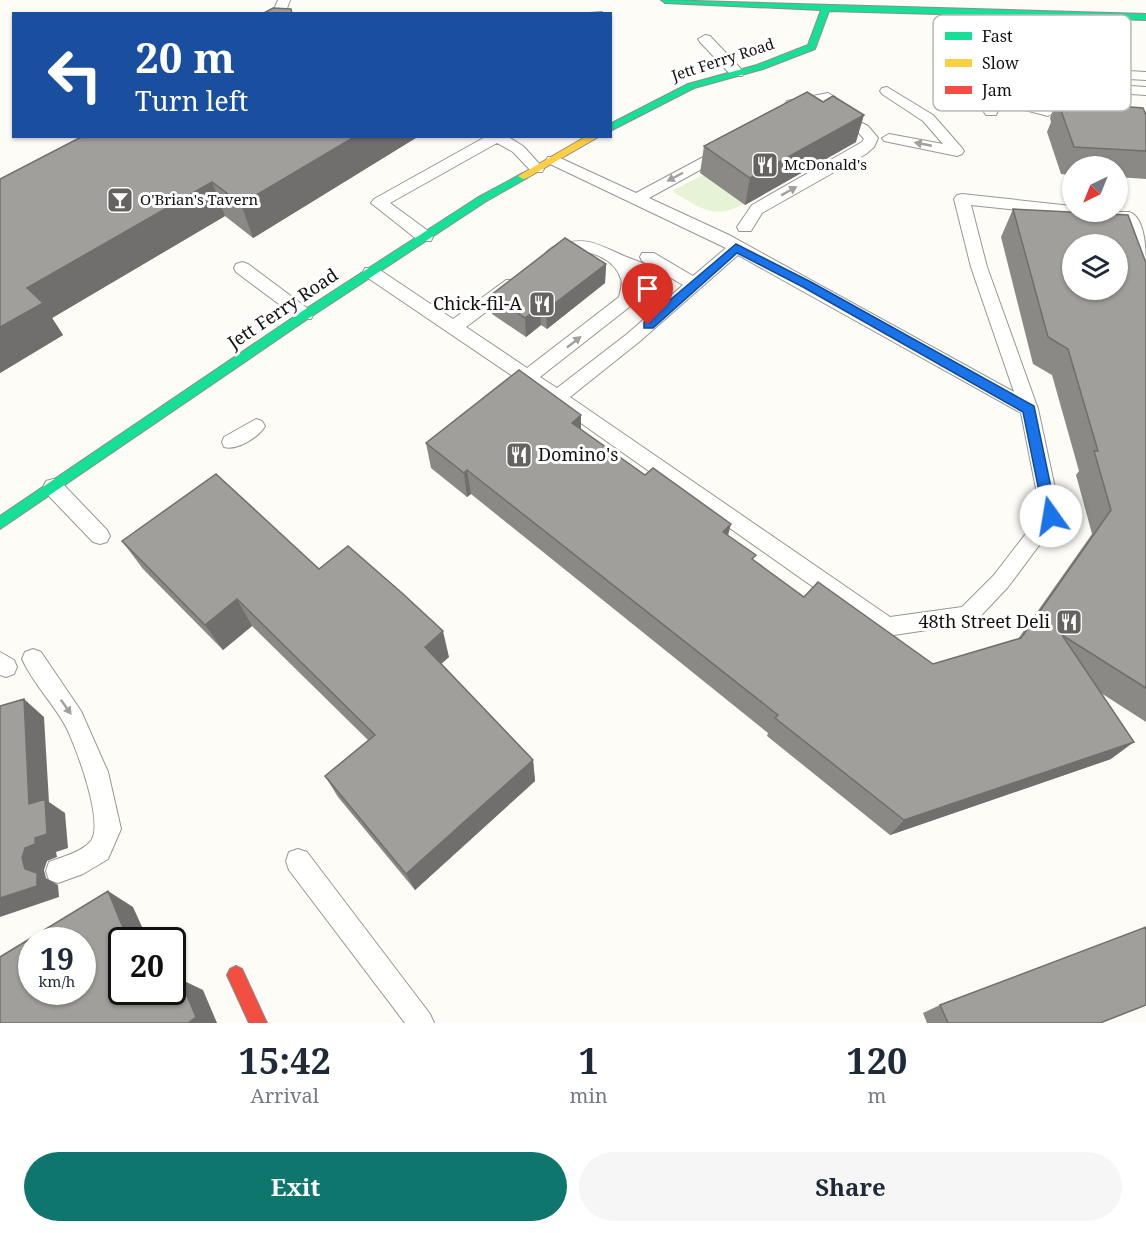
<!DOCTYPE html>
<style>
body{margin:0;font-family:"Noto Serif",serif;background:#f6f6f7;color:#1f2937;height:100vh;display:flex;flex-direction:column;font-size:22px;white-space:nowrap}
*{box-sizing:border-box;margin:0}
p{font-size:20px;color:#747a83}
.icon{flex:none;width:33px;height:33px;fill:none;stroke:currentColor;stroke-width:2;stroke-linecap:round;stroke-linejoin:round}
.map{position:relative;height:1023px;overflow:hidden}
.panel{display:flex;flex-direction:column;background:#fff;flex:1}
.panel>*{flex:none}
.top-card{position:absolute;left:12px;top:12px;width:600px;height:126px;border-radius:0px;box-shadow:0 2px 4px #0004;background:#1a4fa0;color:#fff;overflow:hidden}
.needle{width:39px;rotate:223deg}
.controls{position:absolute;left:1062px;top:156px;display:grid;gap:12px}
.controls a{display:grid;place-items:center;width:66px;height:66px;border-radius:50%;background:#fff;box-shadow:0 2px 4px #0004;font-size:30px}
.speed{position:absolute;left:18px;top:927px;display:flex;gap:12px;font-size:30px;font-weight:700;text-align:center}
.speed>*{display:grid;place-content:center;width:78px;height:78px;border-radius:50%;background:#fff;box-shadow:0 2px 4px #0004;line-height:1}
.speed small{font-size:15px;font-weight:400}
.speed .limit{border:3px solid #111;border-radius:9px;background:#fff;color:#111}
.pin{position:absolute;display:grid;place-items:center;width:51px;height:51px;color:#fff;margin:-62px -26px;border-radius:50% 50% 50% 0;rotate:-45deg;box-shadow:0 0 6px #0007}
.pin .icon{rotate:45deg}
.me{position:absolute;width:66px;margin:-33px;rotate:347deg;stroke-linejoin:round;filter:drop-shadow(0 0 4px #0008)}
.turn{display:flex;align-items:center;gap:21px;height:126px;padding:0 24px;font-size:27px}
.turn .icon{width:78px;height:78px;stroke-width:2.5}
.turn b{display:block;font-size:42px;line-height:51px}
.eta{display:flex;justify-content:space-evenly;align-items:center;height:102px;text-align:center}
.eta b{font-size:36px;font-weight:700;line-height:42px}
.button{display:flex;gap:12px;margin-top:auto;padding:12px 24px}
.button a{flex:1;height:69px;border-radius:36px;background:#0f766e;color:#fff;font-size:24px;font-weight:700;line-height:69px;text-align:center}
.button a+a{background:#f6f6f7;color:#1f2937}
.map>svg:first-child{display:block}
.green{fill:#e7f3d7}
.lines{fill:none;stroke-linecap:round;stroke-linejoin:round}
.lane-casing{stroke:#979795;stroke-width:2}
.fast-casing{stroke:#8e8d8b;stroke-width:2}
.slow-casing{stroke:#8e8d8b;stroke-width:2}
.jam-casing{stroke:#8e8d8b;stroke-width:2}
.lane{fill:#fffffe;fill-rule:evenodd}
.fast{fill:#16e098;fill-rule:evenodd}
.slow{fill:#ffcf43;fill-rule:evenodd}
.jam{fill:#f24e42;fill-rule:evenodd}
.wall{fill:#8a8986}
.shaded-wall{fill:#716f6d}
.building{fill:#a19f9c;stroke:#716f6d;stroke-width:1.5;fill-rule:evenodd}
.oneway{fill:#a0a09f}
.route{fill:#1a73e8;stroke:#114b97;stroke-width:1.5}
.labels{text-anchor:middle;stroke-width:6;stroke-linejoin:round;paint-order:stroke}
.far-street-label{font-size:15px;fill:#111;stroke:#fff}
.far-poi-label{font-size:15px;fill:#111;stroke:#fff;text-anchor:start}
.poi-label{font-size:18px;fill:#111;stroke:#fff;text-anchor:end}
.street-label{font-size:18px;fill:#111;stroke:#fff}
.key{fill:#fff;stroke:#b8b8b8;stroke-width:1.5}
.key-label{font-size:16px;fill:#111}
</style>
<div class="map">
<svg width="1146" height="1023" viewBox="0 0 1146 1023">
<rect width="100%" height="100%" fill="#fdfcf7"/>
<!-- green -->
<path class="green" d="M703,175L743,204C713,221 700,207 673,192L674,190Z"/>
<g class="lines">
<defs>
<path id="lane" d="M278,0H290L285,14H272Z
M999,10L1005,14L1003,75H1079L1111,70L1146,72V80L1111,78L1099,80L1116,85L1146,87V95L1115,93L1080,83H1003V97L1053,109L1055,112L1048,116L1001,104L996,115H986L984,112L989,99V82L953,77L946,73L953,69L989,74L993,14Z
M705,35L710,36L742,70L744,73L742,76H732L700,42L698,39Z
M887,87L933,115L962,148L964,151L962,154L957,156L884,141L882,138L889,134L943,144L923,121L882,94L880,91L882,88Z
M828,93L835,97L833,100L792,108L785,104L787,101Z
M838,111L868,126L878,138L874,147L866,154L762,213L751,231H739L737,227L752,205L862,142L864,139L858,132L833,118L831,115Z
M487,136H507L523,146L544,169L542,172H532L513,152L497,143L390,203L431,233L433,237L431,241H419L371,203L374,199Z
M724,146L731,151L729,154L649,198L729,235L1014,392L971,267L954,199L957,195L962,194L1072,206V212H1129C1146,217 1146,253 1146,268L1140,266L1138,262L1123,221L971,205L987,267L1038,409L1061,516L1008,587L974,623L887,636L880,634L551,402L365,276L363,272L365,268H377L453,319L506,280H518L520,284L518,288L466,327L527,368L619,297C620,292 623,284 621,279C615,259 589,248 570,253C561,255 557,261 547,258L545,254C549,248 554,246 561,244C588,236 601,246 624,256C637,262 656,264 657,280L651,290L540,377L557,388L627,334L683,285L642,261L640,257L642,253H654L693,276L726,248L548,163L546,160L548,157H558L636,193ZM738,255L1021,413L1041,514L994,575L962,607L890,617L570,397L639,342ZM634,273L640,277L638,283Z
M242,262L248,264L311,311L313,315L311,319H299L236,272L234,268L236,264Z
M256,419L262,421L265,426C259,437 237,451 224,447L222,442L224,437Z
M53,479L60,481L107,530L110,536L107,542L100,544L93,542L46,493L43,487L46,481Z
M33,649L41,652L81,711L108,772L121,829L108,859L83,874L58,883L49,880L46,871L49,862C62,857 81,852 90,842C106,825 75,744 65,725C52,702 33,683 22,659L25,652Z
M0,652L14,660L17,667L14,674L6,677L0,675Z
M298,849L307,852L430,1014L434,1023H405L289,870L286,861L289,852Z"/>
<path id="fast" d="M661,0L1146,14V20L829,11L815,49L763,69L694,88L610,131V124L688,84L757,65L808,45L821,10L665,3Z
M523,173L528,176L527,178L485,202L309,318L0,529V516L301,312L477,198Z"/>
<path id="slow" d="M587,136H600L527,178L523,179L518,176Z"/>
<path id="jam" d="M236,966L242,969L267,1023H249L227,975L230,969Z"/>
</defs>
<!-- lane casing -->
<use href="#lane" class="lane-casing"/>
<!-- fast casing -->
<use href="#fast" class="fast-casing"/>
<!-- slow casing -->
<use href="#slow" class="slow-casing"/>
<!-- jam casing -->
<use href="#jam" class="jam-casing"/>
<!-- lane -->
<use href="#lane" class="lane"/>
<!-- fast -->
<use href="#fast" class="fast"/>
<!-- slow -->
<use href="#slow" class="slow"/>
<!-- jam -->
<use href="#jam" class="jam"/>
</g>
<!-- wall -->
<path class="wall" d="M1055,71L1108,82L1104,92L1118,106L1146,115V179L1118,177V166H1072V175L1061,174L1047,132L1051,122L1050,118L1054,108L1045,105L1043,98Z
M83,136H419L253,238L225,216L52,318L63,335L0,373Z
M856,142L745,205L700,173L704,146Z
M1013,209L1146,263V722L1101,693L1111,759L890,835L767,736L768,733L471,494L467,497L431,468L426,443L581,415V429L728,535L754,561L804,597L933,664L1018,639L1092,534L1076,475L1079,471L1052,375L1033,364L1001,237Z
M606,264L605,283L547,329L541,325L526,337L492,314L491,295Z
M122,541L319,569L449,657L441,664L533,760L535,781L415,890L338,797L325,776L368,740L252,626L223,650L143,569Z
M940,1005L1100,1023H927L923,1013Z"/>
<!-- shaded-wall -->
<path class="shaded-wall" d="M864,115L856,142L745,205L750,178Z
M356,136H419L253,238L241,204Z
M212,182L225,216L52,318L63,335L0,373V327L27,288Z
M606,264L605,283L547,329L546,310Z
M540,307L541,325L526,337L525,318Z
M581,415V440L572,423Z
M467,470L471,494L467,497L464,473Z
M731,524L725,547L723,532Z
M237,599L252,626L223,650L205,625Z
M443,631L449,657L432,672L425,647Z
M24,699L44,717L49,802L65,813L68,848L56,852L57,857L47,861L44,870L46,878L58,885L59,897L0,917V898L25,869L22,858L25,848L29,804Z
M1134,742L1111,759L890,835L904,820Z
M533,760L535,781L415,890L406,874Z
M108,891L133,907L148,940H128Z
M172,971L185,1002L172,992Z
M180,979L203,990L217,1023H188Z"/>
<!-- building -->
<path class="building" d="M273,8L291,9L292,14H262Z
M602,12V14H568Z
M1055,71L1104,73L1108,82L1101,89L1105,93L1113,94L1118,106L1143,108L1146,115V151L1074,147L1059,105H1067L1062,90L1069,84L1066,80L1057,78Z
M807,92L823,102L833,96L864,115L750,178L704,146Z
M83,136H356L241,204L212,182L27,288L43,303L0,327V179Z
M1013,209L1128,215L1146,263V688L1062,635L1134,742L904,820L775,718L778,715L467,470L464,473L426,443L519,370L581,415L572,423L645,475L653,468L731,524L723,532L756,555L752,559L804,597L818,582L933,664L1021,638L1111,510L1094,451H1098L1068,349L1048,337ZM1072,244H1118V290H1072Z
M565,238L606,264L546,310L540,307L525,318L491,295Z
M216,474L319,569L348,546L402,593L443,631L425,647L533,760L406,874L325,776L375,735L237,599L205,625L122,541Z
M24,699L29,804L45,799L47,834L35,838V844L25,848L22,858L25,869L37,873V886L0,898V706Z
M108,891L128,940H122V992H172V984L180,979L196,1017L188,1023H0V957ZM32,940H82V992H32Z
M1146,927V1005L1100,1023H948L940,1005Z"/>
<!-- one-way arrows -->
<defs><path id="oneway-solid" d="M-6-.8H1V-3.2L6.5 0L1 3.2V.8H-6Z" transform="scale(1.5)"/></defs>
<g class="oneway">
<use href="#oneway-solid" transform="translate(923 144) rotate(-169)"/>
<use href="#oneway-solid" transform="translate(675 177) rotate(152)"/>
<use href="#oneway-solid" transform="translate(789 191) rotate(-29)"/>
<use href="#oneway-solid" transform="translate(574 342) rotate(-38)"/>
<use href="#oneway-solid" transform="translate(66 707) rotate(55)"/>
</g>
<!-- route -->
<path class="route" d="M736,244L811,282L1034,406L1057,516L1055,520H1046L1044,516L1023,412L803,287L737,253L653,328H644V322Z"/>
<!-- icons -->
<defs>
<symbol id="restaurant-square" viewBox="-11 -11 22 22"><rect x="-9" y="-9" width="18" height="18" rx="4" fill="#646362" stroke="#fff"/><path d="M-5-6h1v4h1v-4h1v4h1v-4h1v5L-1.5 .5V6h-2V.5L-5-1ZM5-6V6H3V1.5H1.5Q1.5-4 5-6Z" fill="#fff"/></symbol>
<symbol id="bar-square" viewBox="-11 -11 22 22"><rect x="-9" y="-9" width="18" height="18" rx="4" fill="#646362" stroke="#fff"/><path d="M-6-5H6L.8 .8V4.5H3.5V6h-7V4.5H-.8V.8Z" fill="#fff"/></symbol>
</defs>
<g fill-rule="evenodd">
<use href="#restaurant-square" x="750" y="150" width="30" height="30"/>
<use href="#bar-square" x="105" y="185" width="30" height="30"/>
<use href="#restaurant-square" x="527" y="289" width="30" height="30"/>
<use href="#restaurant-square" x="504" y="440" width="30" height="30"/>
<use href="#restaurant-square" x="1054" y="607" width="30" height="30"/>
</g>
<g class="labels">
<!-- far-street labels -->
<g class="far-street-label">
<text transform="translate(723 60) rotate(-18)" y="5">Jett Ferry Road</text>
</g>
<!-- far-poi labels -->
<g class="far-poi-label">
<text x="784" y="170">McDonald's</text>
<text x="140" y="205">O'Brian's Tavern</text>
</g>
<!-- poi labels -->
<g class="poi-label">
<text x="522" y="310">Chick-fil-A</text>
<text x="538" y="461" text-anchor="start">Domino's</text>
<text x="1050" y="628">48th Street Deli</text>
</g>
<!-- street labels -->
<g class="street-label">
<text transform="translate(283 309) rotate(-34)" y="6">Jett Ferry Road</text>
</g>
</g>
<!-- legend -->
<rect x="933" y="15" width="198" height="96" rx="9" class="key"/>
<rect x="945" y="32" width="27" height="8" fill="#16e098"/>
<rect x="945" y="59" width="27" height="8" fill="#ffcf43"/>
<rect x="945" y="86" width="27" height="8" fill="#f24e42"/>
<g class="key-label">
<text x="982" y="42">Fast</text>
<text x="982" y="69">Slow</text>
<text x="982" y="96">Jam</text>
</g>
</svg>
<div class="controls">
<a><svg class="needle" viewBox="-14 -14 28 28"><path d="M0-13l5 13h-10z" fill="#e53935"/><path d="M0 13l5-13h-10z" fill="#747a83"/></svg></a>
<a><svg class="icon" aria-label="layers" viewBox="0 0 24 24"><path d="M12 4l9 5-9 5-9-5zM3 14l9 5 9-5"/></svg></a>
</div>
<div class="speed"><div>19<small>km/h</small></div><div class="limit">20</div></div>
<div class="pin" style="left:648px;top:325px;background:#d93025"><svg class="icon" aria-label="arrive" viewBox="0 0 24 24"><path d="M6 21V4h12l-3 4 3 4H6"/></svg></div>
<svg class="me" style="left:1051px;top:516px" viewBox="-20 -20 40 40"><circle r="19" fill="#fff"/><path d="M0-13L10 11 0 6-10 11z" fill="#1a73e8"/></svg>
<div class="top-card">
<div class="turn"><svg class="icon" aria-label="left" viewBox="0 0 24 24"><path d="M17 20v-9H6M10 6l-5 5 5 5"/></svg><div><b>20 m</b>Turn left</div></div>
</div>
</div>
<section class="panel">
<div class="eta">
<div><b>15:42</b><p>Arrival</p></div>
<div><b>1</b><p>min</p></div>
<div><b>120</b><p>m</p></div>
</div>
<div class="button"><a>Exit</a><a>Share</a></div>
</section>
